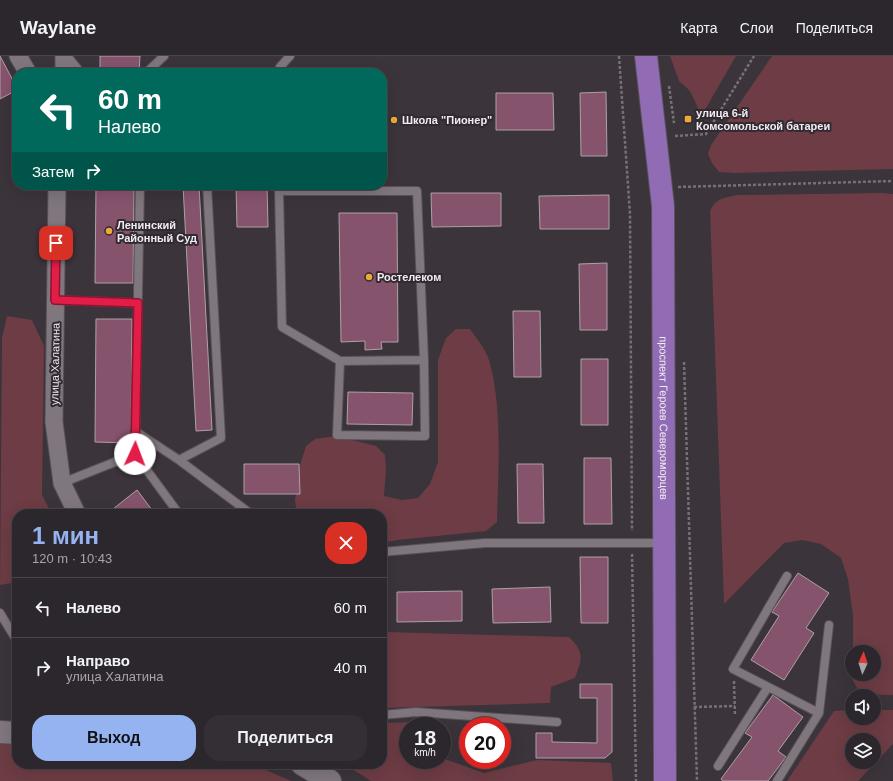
<!DOCTYPE html>
<html lang="ru">
<meta charset="utf-8">
<style>
body{margin:0;font-family:Arial,sans-serif;background:#342f34;color:#f1f3f6;height:100vh;display:flex;flex-direction:column;font-size:15px;white-space:nowrap}
*{box-sizing:border-box;margin:0}
p{font-size:13px;color:#a6a5a9}
.icon{flex:none;width:22px;height:22px;fill:none;stroke:currentColor;stroke-width:2;stroke-linecap:round;stroke-linejoin:round}
.map{position:relative;flex:1;overflow:hidden}
.drawer{position:absolute;left:12px;top:453px;width:375px;height:260px;display:flex;flex-direction:column;background:#2c272c;border-radius:16px;box-shadow:0 4px 16px #0002,0 0 0 1px #484448}
.drawer>*{flex:none}
.guide{position:absolute;left:12px;top:12px;width:375px;height:122px;border-radius:16px;box-shadow:0 4px 16px #0002,0 0 0 1px #484448;background:#00695c;color:#fff;overflow:hidden}
.needle{width:26px;rotate:3deg}
.tools{position:absolute;left:845px;top:589px;display:grid;gap:8px}
.tools a{display:grid;place-items:center;width:36px;height:36px;border-radius:50%;background:#2c272c;box-shadow:0 4px 16px #0002,0 0 0 1px #484448;font-size:20px}
.speed{position:absolute;left:399px;top:661px;display:flex;gap:8px;font-size:20px;font-weight:700;text-align:center}
.speed>*{display:grid;place-content:center;width:52px;height:52px;border-radius:50%;background:#2c272c;box-shadow:0 4px 16px #0002,0 0 0 1px #484448;line-height:1}
.speed small{font-size:10px;font-weight:400}
.speed .limit{border:6px solid #d22;background:#fff;color:#111}
.pin{position:absolute;display:grid;place-items:center;width:34px;height:34px;color:#fff;margin:-17px;border-radius:8px;box-shadow:0 2px 6px #0006}
.me{position:absolute;width:44px;margin:-22px;rotate:2deg;stroke-linejoin:round;filter:drop-shadow(0 0 3px #0008)}
.turn{display:flex;align-items:center;gap:14px;height:84px;padding:0 20px;font-size:18px}
.turn .icon{width:52px;height:52px;stroke-width:2.5}
.turn b{display:block;font-size:28px;line-height:34px}
.then{display:flex;align-items:center;height:38px;padding:0 20px;background:#0003;gap:8px;font-size:15px}
.round{display:grid;place-items:center;flex:none;width:42px;height:42px;border-radius:16px;background:#342f34}
.head{display:flex;align-items:center;justify-content:space-between;height:68px;padding:0 20px}
h1{font-size:24px;font-weight:800;line-height:30px;color:#95b2f1}
.primary-button{display:flex;gap:8px;margin-top:auto;padding:8px 20px}
.primary-button a{flex:1;height:46px;border-radius:16px;background:#95b2f1;color:#111;font-size:16px;font-weight:800;line-height:46px;text-align:center}
.primary-button a+a{background:#342f34;color:#f1f3f6}
ul{padding:0;list-style:none}
li{display:flex;align-items:center;gap:12px;height:60px;padding:0 20px;border-top:1px solid #484448}
li div{flex:1}
li b{display:block;font-size:15px}
li em{font-style:normal}
header{display:flex;align-items:center;gap:24px;box-sizing:border-box;height:56px;padding:0 20px;background:#2c272c;border-bottom:1px solid #484448}
header strong{font-size:19px}
nav{display:flex;gap:22px;margin-inline-start:auto;font-size:14px}
.map>svg:first-child{display:block}
.green{fill:#6d3c44;fill-rule:evenodd}
.building{fill:#86536d;stroke:#ada1a6}
.lines{fill:none;stroke-linecap:round;stroke-linejoin:round}
.lane-casing{stroke:#585258;stroke-width:10}
.street-casing{stroke:#585258;stroke-width:19}
.secondary-casing{stroke:#585258;stroke-width:24}
.primary-casing{stroke:#585258;stroke-width:24}
.path{stroke:#777177;stroke-width:2.5;stroke-dasharray:3 2;stroke-linecap:butt}
.lane{stroke:#7f767e;stroke-width:8}
.street{stroke:#7f767e;stroke-width:17}
.secondary{stroke:#7f767e;stroke-width:22}
.primary{stroke:#926bb5;stroke-width:22}
.route-casing{stroke:#92132f;stroke-width:10}
.route{stroke:#e11d48;stroke-width:7}
.poi-dot{fill:#eca93a;stroke:#312a31;stroke-width:1.5}
.labels{text-anchor:middle;stroke-width:4;stroke-linejoin:round;paint-order:stroke}
.poi-label{font-size:11px;font-weight:bold;fill:#f1ecf1;stroke:#312a31;text-anchor:start}
.street-label{font-size:11px;fill:#f1ecf1;stroke:#312a31}
</style>
<header>
<strong>Waylane</strong>
<nav><a>Карта</a><a>Слои</a><a>Поделиться</a></nav>
</header>
<div class="map">
<svg width="893" height="725" viewBox="0 0 893 725">
<rect width="100%" height="100%" fill="#3b343b"/>
<!-- green -->
<path class="green" d="M670,0H736L706,52L702,55L699,54L690,35L679,25Z
M772,0H893V113L735,117L719,116L712,107L708,98L711,89Z
M882,137L893,138V639L861,638L853,625V618H874V596H853V560L848,523L841,502L821,488L802,484L784,487L724,548L710,155C716,142 724,142 737,139Z
M7,260L32,264L44,290L42,439L52,458H17V526L0,529L2,282Z
M456,273H470C477,283 485,292 489,304C503,352 498,416 497,466L486,475L398,484L382,487V458H297L295,445L300,409L306,390L315,383L336,380L376,390L385,399L386,414L384,440L402,444L418,442L430,428L438,406V304L446,282Z
M387,576L569,581C585,597 582,602 575,622L551,631L550,647L382,652V579Z
M852,654V662H874V654H893V688L858,725H787L834,655ZM852,684H874V706H852Z
M417,666L420,670H408V704H442V702L484,717L537,704L611,707L613,725H371L344,708H382V667Z
M0,687H17V708H252L291,725H0Z"/>
<!-- building -->
<path class="building" d="M0,0L17,32V34L0,43Z
M100,0H140L139,17L100,16Z
M606,36L607,100H581L580,37Z
M496,37H553L554,74H496Z
M382,38H385L384,74H382Z
M96,129H134L133,227H95Z
M183,129H199L212,374L196,375Z
M236,129H267L268,171H237Z
M431,137H501V170L432,171Z
M609,139V173H540L539,140Z
M339,157H397L398,286H381L382,293L365,294V285L341,286Z
M607,207V274H580L579,208Z
M513,255H540L541,321H514Z
M96,263H132L131,387L95,386Z
M581,303H608V369H581Z
M348,336L413,337L412,369L347,368Z
M584,402H611L612,468H584Z
M244,408H299L300,438H244Z
M517,408H543L544,467H518Z
M137,434L155,458H116L113,453Z
M580,501H608V567H581Z
M798,517L829,537L806,572L814,577L784,624L751,604L779,560L772,556Z
M550,531L551,566L493,567L492,533Z
M462,535V565L397,566V536Z
M580,628H612V696L605,702H536V677H552V686L597,687V642H580Z
M773,639L803,661L778,695L786,701L768,725H723L721,723L752,681L745,677Z"/>
<g class="lines">
<defs>
<path id="lane" d="M67,0L81,17
M146,17L164,0
M280,17V11L290,0
M140,129L135,398L179,458
M279,135H417L424,304L425,380L337,379L340,305L282,271L279,135V129
M55,244L138,247
M340,305L424,304
M135,375L179,404L251,458
M179,404L221,382L207,129
M62,427L135,398
M382,496L485,487H663
M787,520L733,613L819,657
M0,557L17,585
M382,659L416,656L557,666
M718,710L768,631
M777,725L819,657L829,569"/>
<path id="street" d="M18,0L28,17
M64,17V0
M57,129L54,366L62,427L77,458"/>
<path id="secondary" d="M0,676L17,677
M302,708L330,725"/>
<g id="primary">
<path id="s1" d="M646,0L663,150L665,725"/>
</g>
</defs>
<!-- lane casing -->
<use href="#lane" class="lane-casing"/>
<!-- street casing -->
<use href="#street" class="street-casing"/>
<!-- secondary casing -->
<use href="#secondary" class="secondary-casing"/>
<!-- primary casing -->
<use href="#primary" class="primary-casing"/>
<!-- path -->
<path class="path" d="M619,0L630,158L632,475
M669,30L674,67
M675,80L706,78L754,0
M678,131L893,125
M684,306L697,725
M632,498L636,725
M734,625L735,660
M694,651L735,650"/>
<!-- lane -->
<use href="#lane" class="lane"/>
<!-- street -->
<use href="#street" class="street"/>
<!-- secondary -->
<use href="#secondary" class="secondary"/>
<!-- primary -->
<use href="#primary" class="primary"/>
</g>
<g class="lines">
<defs>
<path id="route" d="M56,187L55,244L138,247L135,398"/>
</defs>
<!-- route casing -->
<use href="#route" class="route-casing"/>
<!-- route -->
<use href="#route" class="route"/>
</g>
<!-- markers -->
<g class="poi-dot">
<rect x="684" y="59" width="8" height="8" rx="2"/>
<circle cx="394" cy="64" r="4"/>
<circle cx="109" cy="175" r="4"/>
<circle cx="369" cy="221" r="4"/>
</g>
<g class="labels">
<!-- poi labels -->
<g class="poi-label">
<text x="696" y="61">улица 6-й<tspan x="696" dy="13">Комсомольской батареи</tspan></text>
<text x="402" y="68">Школа "Пионер"</text>
<text x="117" y="173">Ленинский<tspan x="117" dy="13">Районный Суд</tspan></text>
<text x="377" y="225">Ростелеком</text>
</g>
<!-- street labels -->
<g class="street-label">
<text transform="translate(55 308) rotate(-89)" y="4">улица Халатина</text>
<text dy="4" stroke="none"><textPath href="#s1" startOffset="363">проспект Героев Североморцев</textPath></text>
</g>
</g>
</svg>
<div class="tools">
<a><svg class="needle" viewBox="-14 -14 28 28"><path d="M0-13l5 13h-10z" fill="#e53935"/><path d="M0 13l5-13h-10z" fill="#a6a5a9"/></svg></a>
<a><svg class="icon" aria-label="sound" viewBox="0 0 24 24"><path d="M4 9h4l5-4v14l-5-4H4zM17 9q2 3 0 6"/></svg></a>
<a><svg class="icon" aria-label="layers" viewBox="0 0 24 24"><path d="M12 4l9 5-9 5-9-5zM3 14l9 5 9-5"/></svg></a>
</div>
<div class="speed"><div>18<small>km/h</small></div><div class="limit">20</div></div>
<div class="pin" style="left:56px;top:187px;background:#d93025"><svg class="icon" aria-label="arrive" viewBox="0 0 24 24"><path d="M6 21V4h12l-3 4 3 4H6"/></svg></div>
<svg class="me" style="left:135px;top:398px" viewBox="-20 -20 40 40"><circle r="19" fill="#fff"/><path d="M0-13L10 11 0 6-10 11z" fill="#e11d48"/></svg>
<div class="guide">
<div class="turn"><svg class="icon" aria-label="left" viewBox="0 0 24 24"><path d="M17 20v-9H6M10 6l-5 5 5 5"/></svg><div><b>60 m</b>Налево</div></div>
<div class="then">Затем<svg class="icon" aria-label="right" viewBox="0 0 24 24"><path d="M7 20v-9h11M14 6l5 5-5 5"/></svg></div>
</div>
<section class="drawer">
<div class="head"><div><h1>1 мин</h1><p>120 m · 10:43</p></div><a class="round" style="background:#d93025;color:#fff"><svg class="icon" aria-label="close" viewBox="0 0 24 24"><path d="M6 6l12 12M18 6L6 18"/></svg></a></div>
<ul>
<li><svg class="icon" aria-label="left" viewBox="0 0 24 24"><path d="M17 20v-9H6M10 6l-5 5 5 5"/></svg><div><b>Налево</b></div><em>60 m</em></li>
<li><svg class="icon" aria-label="right" viewBox="0 0 24 24"><path d="M7 20v-9h11M14 6l5 5-5 5"/></svg><div><b>Направо</b><p>улица Халатина</p></div><em>40 m</em></li>
</ul>
<div class="primary-button"><a>Выход</a><a>Поделиться</a></div>
</section>
</div>
